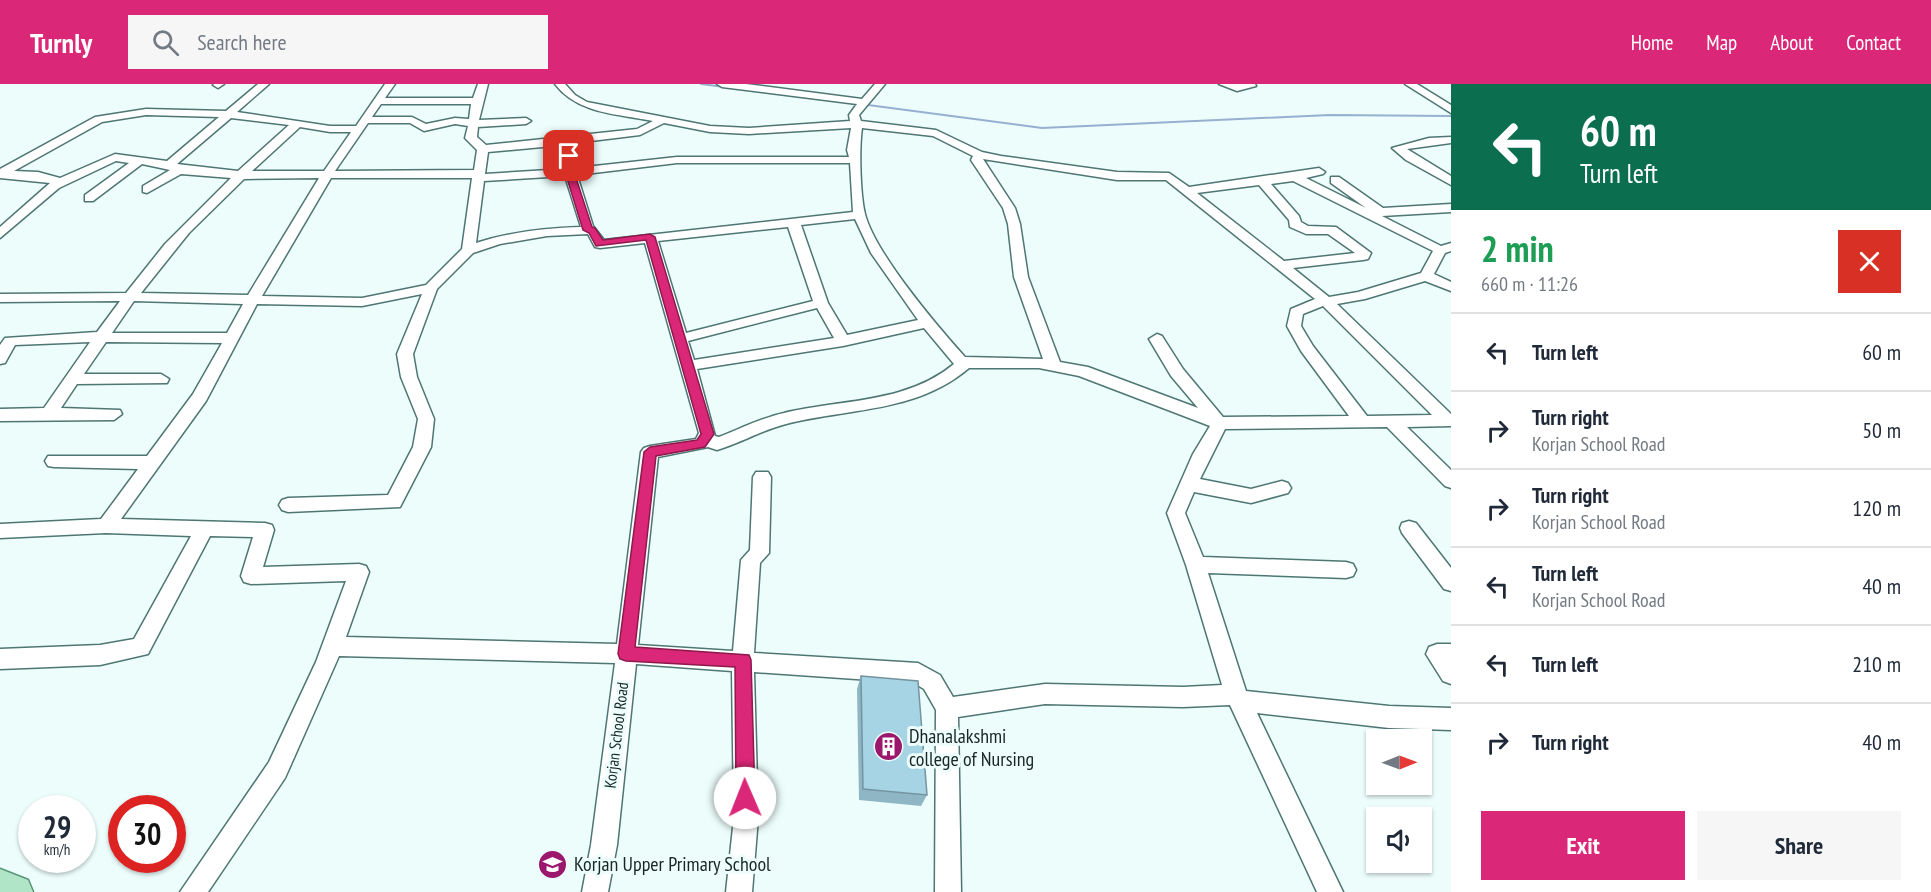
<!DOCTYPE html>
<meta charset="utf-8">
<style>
body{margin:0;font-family:"PT Sans Narrow",sans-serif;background:#f6f6f7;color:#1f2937;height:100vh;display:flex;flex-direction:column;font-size:22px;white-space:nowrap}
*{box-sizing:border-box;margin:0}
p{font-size:20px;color:#747a83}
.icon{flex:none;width:33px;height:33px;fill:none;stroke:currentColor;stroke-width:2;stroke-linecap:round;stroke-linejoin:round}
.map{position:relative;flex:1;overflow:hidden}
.panel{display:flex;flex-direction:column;background:#fff;width:480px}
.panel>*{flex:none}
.hud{background:#0b6e4f;color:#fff;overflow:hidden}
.needle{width:39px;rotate:89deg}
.tools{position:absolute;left:1366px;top:645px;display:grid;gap:12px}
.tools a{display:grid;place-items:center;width:66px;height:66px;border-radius:0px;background:#fff;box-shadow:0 2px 4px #0004;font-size:30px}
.speed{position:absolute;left:18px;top:711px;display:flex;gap:12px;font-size:30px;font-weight:700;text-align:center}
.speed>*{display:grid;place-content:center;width:78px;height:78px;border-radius:50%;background:#fff;box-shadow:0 2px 4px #0004;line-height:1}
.speed small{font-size:15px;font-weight:400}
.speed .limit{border:9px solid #d22;background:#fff;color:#111}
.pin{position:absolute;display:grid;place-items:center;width:51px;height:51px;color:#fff;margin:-26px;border-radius:12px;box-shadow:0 3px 9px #0006}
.me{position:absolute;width:66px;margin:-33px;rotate:359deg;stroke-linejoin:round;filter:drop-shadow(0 0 4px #0008)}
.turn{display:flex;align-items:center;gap:21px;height:126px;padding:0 30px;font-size:27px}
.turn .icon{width:78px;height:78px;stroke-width:2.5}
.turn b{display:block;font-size:42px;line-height:51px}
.round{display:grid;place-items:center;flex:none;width:63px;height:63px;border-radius:0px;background:#f6f6f7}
.head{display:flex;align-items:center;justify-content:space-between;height:102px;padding:0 30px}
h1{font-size:36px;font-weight:800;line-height:45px;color:#1e9e55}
.action{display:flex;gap:12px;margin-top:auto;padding:12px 30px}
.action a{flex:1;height:69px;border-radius:0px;background:#db2777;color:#fff;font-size:24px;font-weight:800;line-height:69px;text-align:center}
.action a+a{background:#f6f6f7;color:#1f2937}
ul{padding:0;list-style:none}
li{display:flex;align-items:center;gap:18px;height:78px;padding:0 30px;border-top:2px solid #e0e1e3}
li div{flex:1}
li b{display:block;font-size:22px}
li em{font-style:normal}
header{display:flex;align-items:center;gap:36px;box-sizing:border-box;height:84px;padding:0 30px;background:#db2777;color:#fff}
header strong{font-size:28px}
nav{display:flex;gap:33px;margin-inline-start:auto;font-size:21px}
.search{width:420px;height:54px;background:#f6f6f7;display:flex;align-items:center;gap:15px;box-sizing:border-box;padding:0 21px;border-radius:0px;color:#747a83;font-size:22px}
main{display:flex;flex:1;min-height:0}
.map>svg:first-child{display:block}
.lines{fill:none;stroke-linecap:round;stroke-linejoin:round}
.stream{stroke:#96b0cf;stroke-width:2}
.minor-casing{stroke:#4e7672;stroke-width:3}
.major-casing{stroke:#589776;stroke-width:3}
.minor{fill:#fff;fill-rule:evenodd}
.major{fill:#b0e5c7;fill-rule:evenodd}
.wall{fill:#8fb6c5}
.building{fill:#a6d4e5;stroke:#7494a0;stroke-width:1.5}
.route{fill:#db2777;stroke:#8e194d;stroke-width:1.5}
.labels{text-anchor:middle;stroke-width:6;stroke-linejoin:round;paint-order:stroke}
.street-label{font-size:16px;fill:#162725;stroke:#ecfdfc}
.near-poi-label{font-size:20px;fill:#162725;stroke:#ecfdfc;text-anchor:start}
</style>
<header>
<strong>Turnly</strong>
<div class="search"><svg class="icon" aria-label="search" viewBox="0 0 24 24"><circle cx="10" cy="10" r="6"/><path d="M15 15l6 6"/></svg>Search here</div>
<nav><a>Home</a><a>Map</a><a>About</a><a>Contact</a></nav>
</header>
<main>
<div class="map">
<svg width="1451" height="808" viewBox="0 0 1451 808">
<rect width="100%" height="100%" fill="#ecfdfc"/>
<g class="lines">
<!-- stream -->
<path class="stream" d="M701,0L852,19
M868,21L1042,44L1330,31L1451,32"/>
<defs>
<path id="minor" d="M224,0L218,4L213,1L214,0Z
M258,0H269L237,28L330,42H356L385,0H395L385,14H473L478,0H488L479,36L526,34L531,37L526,40L478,43L477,53L486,61L637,45L653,37C618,30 578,30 555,0H565L575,11L587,18L710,42L749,44L850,37L849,31L857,20L722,3L717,0H746L862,15L875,0H885L859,31L861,37L936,46L982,68L1001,72L1117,88L1169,89L1189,103L1319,84L1325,88L1323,90L1306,94L1366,124L1331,99V93H1339L1383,124L1451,120V128L1382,132L1441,162L1451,159V167L1445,169L1434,190L1451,198V207L1425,197L1365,215L1337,220L1451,330V342L1407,343L1451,386V404L1445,402L1387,343L1225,345L1200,395L1251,405L1282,397L1288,399L1291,404L1288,409L1251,419L1194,408L1185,429L1203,473L1346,478L1353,480L1356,486L1353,492L1346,494L1208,489L1246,607L1389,622L1451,624V646L1389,644L1257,629L1343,808H1317L1230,621L1183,623L1045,620L958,633L961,808H935L936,626L924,605L914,599L754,588L758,734L752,808H726L734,734L732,587L636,580L617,761L608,808H582L591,761L615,579L339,572L285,694L208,808H180L269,678L316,578L346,497L251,500L244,498L241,492L253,453L210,452L148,570L100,581L0,585V565L100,561L134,555L191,452L106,449L0,454V440L101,435L138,385L54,383L48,382L45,377L48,372H147L193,310L222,259L106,258L84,290H161L169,295L167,299L77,300L61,324L120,326L122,330L114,336L0,337V325L44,324L90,258L15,261L5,279L0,280V261L5,254L97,248L120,217L0,218V210L126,209L165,160L231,94L181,90L147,109L143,108V102L170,86L142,80L93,117H85V111L129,79L116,77L59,104L0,154V143L50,99L0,94V85L95,33L146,25L226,27ZM381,20H471L469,35L455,34L426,40L412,33H372ZM146,31L219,33L167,77L115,70L60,94L38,88L14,87L102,38ZM231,34L289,41L238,87L177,80ZM368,39H410L424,47L455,40L468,42L465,54L477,66L474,86L335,87ZM664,39L710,48L749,50L851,44L847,66L849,73H677L576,84L575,59L640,51ZM300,43L330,48H351L324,87H252ZM862,44L933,52L973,72L971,76L1003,124L1008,140L1014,193L1043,275L965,273C937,242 875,169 865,130C860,110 859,64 862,44ZM564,61V85L485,90L488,68ZM983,75L1117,96H1166L1315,215L1291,225L1287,242L1301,267L1349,332L1223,333L1183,285L1162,252L1157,250L1149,255L1171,292L1198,324L1088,283L1060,278L1028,193L1020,140L1015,124ZM677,79H850L853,128L604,156L593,142L577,91ZM565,92L581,143C545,144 510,148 476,159L484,97ZM319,94L248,211L141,209L189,149L244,95ZM331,94H472L462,165L426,201L362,214L262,212ZM1293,97L1433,167L1421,189L1358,208L1329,213L1293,184L1363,176L1368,175L1371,169L1336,143L1308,142L1301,138L1299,132L1271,100ZM1259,101L1289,136L1290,143L1306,150H1328L1355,169L1284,177L1197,109ZM855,135L871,169L918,236L847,251L828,219L801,141ZM788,143L813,217L686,249L658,157ZM588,150L595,163L600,164L645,159L699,349L696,355L650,362L644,364L641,368L617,560L346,553L369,488L366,482L359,480L263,483L274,446L272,441L265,439L121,435L206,317L257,220L362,222L422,210L397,270L401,293L418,335L413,363L388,411L288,414L282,416L279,421L282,426L288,428L400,423L431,363L434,335L417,293L413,270L437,205L473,169L500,160L547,152ZM134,217L243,220L227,249H112ZM1323,222L1432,331L1367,332L1313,262L1301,242L1303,230ZM817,224L834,254L694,276L688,257ZM924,244L954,280C906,320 841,315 784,329C761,334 740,345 719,353L715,352L697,285L843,262ZM969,284H1039L1079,292L1210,342L1193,370L1167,429L1186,481L1222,601L1183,603L1045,600L953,613L940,591L918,579L754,569L760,479L769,469L771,393L768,388H756L753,393L750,466L741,476L733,567L638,561L658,373L708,363L717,366C741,359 762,346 786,340C849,324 916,329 969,284Z
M1219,0H1255L1256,2L1237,7Z
M1405,0H1417L1451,21V29Z
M1451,53V59L1407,65L1451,92V101L1406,76L1392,64L1429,54Z
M1409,437L1416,439L1451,484V507L1444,505L1402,449L1400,444L1402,439Z
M1437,560H1451V600L1443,597L1426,570L1429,563Z"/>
<path id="major" d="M0,785L28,796L33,808H0Z"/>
</defs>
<!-- minor casing -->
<use href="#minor" class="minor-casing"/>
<!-- major casing -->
<use href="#major" class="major-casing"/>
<!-- minor -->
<use href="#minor" class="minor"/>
<!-- major -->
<use href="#major" class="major"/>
</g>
<!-- wall -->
<path class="wall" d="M861,592L927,711L921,722L859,716L857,605Z"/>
<!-- building -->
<path class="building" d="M861,592L918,597L927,711L863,705Z"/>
<!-- route -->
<path class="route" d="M569,70L574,72V88L592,143L595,144L603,156L650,150L655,153L714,350L705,363L656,372L635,563L749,571L751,576L755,714L752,721L745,723L739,721L736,714L735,583L626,577L620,575L618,570L644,368L650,363L697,356L701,350L646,156L596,162L589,149L583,146L565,88V72Z"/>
<!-- icons -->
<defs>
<symbol id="building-disc" viewBox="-11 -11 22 22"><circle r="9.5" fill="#9b186c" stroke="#ecfdfc"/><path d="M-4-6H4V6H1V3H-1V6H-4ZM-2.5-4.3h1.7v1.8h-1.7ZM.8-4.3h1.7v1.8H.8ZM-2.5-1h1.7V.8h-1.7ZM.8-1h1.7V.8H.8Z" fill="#fff"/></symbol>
<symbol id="school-disc" viewBox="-11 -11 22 22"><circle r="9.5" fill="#9b186c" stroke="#ecfdfc"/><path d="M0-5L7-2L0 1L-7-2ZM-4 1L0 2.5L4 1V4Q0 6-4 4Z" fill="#fff"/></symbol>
</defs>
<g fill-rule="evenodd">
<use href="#building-disc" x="872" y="646" width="33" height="33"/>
<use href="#school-disc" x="536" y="764" width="33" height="33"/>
</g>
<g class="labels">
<!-- street labels -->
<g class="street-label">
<text transform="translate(616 651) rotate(-83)" y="6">Korjan School Road</text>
</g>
<!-- near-poi labels -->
<g class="near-poi-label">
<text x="909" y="659">Dhanalakshmi<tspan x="909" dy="23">college of Nursing</tspan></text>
<text x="574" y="787">Korjan Upper Primary School</text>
</g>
</g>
</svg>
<div class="tools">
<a><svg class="needle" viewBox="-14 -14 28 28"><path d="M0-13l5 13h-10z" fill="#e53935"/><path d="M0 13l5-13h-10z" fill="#747a83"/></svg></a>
<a><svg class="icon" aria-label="sound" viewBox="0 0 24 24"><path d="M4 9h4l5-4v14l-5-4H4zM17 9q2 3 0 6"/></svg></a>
</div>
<div class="speed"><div>29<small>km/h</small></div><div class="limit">30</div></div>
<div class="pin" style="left:569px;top:72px;background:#d93025"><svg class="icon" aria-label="arrive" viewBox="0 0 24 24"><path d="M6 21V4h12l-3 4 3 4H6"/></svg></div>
<svg class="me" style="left:745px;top:714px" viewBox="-20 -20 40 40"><circle r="19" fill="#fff"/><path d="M0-13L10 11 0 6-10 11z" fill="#db2777"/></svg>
</div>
<section class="panel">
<div class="hud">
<div class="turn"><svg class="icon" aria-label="left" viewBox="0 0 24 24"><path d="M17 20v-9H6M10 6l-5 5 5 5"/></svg><div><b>60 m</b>Turn left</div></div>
</div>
<div class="head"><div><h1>2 min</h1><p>660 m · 11:26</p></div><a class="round" style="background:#d93025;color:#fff"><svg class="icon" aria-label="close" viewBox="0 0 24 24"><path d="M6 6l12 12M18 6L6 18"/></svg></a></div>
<ul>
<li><svg class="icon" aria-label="left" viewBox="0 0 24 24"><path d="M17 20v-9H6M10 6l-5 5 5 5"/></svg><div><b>Turn left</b></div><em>60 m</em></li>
<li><svg class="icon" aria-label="right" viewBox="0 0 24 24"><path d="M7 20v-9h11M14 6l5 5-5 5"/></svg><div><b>Turn right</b><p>Korjan School Road</p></div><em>50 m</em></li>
<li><svg class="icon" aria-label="right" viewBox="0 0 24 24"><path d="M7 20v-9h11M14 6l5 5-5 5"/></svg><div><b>Turn right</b><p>Korjan School Road</p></div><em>120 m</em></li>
<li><svg class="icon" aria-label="left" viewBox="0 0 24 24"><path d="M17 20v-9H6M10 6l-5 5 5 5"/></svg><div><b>Turn left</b><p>Korjan School Road</p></div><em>40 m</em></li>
<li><svg class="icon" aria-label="left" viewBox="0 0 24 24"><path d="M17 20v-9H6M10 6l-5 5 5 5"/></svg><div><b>Turn left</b></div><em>210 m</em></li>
<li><svg class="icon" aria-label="right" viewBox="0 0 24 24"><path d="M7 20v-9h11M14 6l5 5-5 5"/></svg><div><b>Turn right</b></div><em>40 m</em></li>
</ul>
<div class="action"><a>Exit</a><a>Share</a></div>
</section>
</main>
